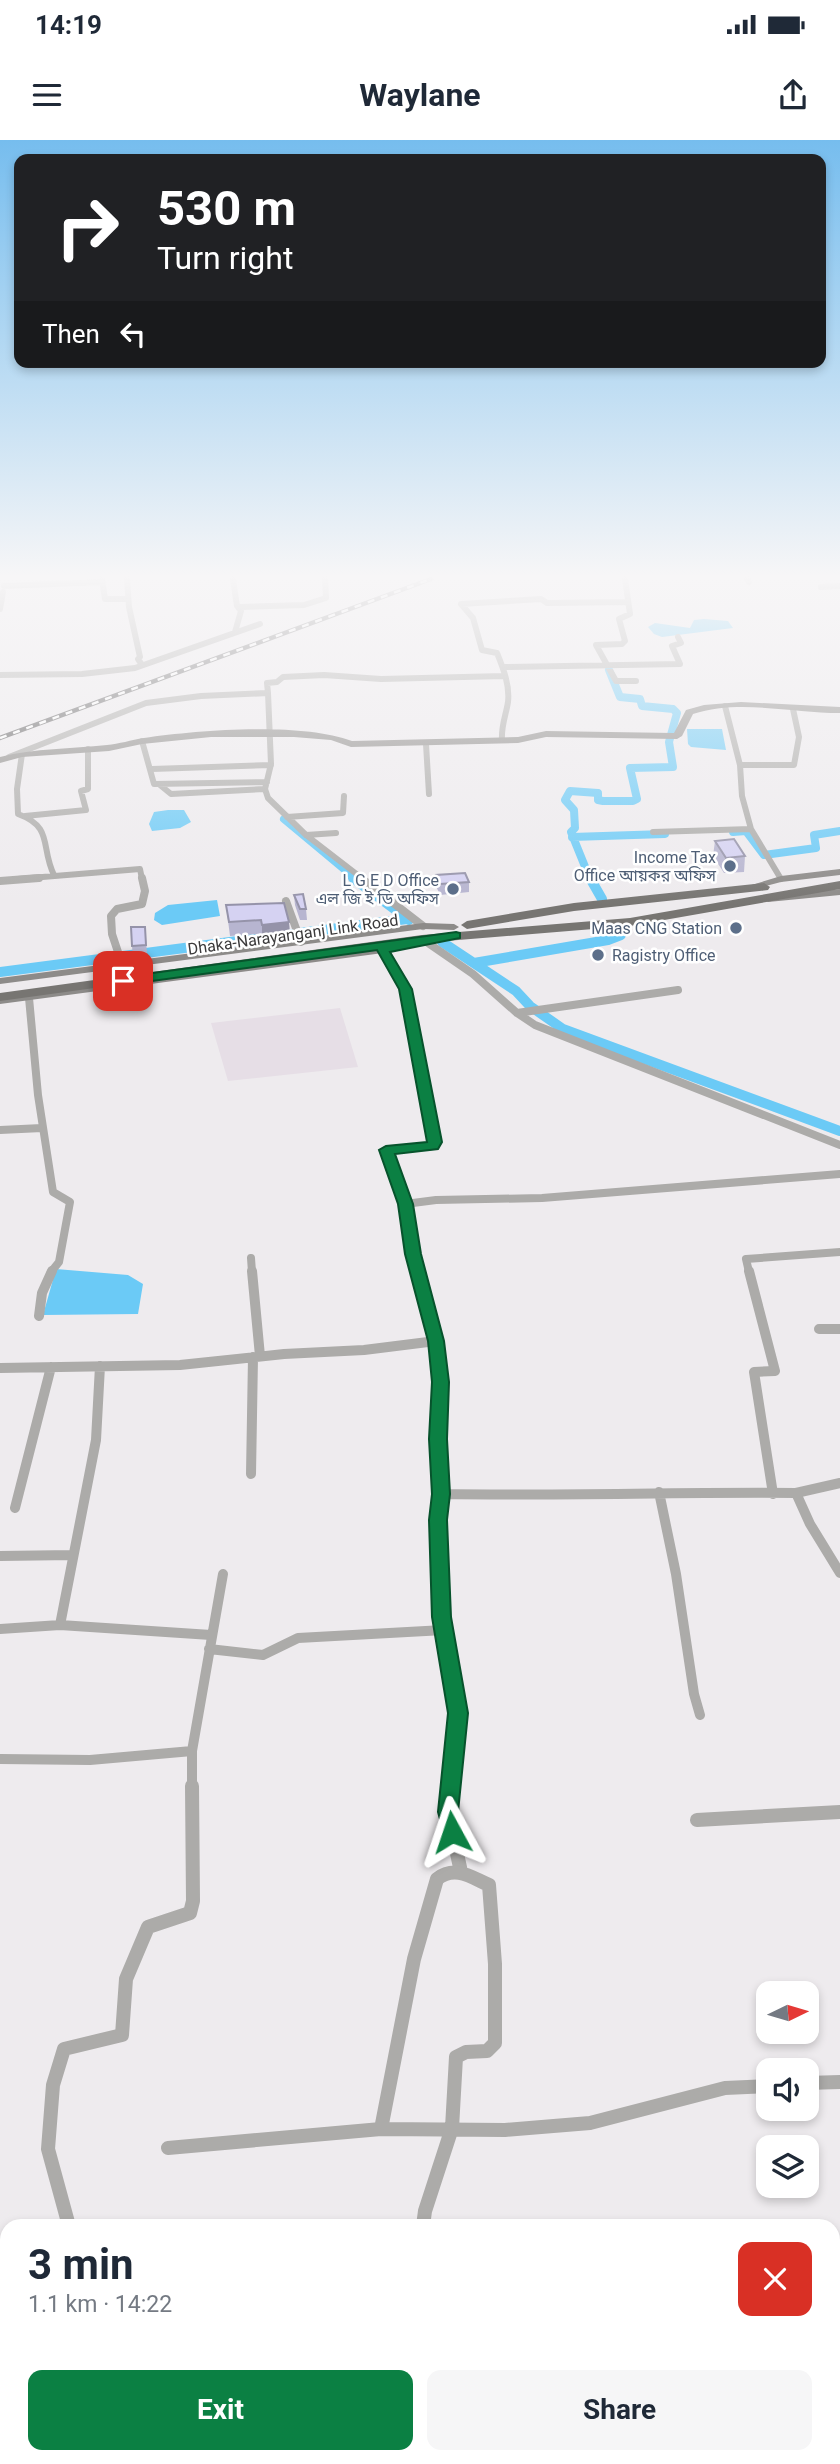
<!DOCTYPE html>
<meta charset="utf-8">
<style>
body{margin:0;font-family:Roboto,"Noto Sans Bengali",sans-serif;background:#f6f6f7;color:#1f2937;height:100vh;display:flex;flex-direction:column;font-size:26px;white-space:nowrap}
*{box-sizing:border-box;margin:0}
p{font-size:23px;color:#747a83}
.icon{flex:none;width:38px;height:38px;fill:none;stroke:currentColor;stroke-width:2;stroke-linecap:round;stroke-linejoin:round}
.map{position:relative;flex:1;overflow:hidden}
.details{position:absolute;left:0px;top:2079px;width:840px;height:245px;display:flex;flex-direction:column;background:#fff;border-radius:21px 21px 0 0;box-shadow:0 4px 10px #0003}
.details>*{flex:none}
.guide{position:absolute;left:14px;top:14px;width:812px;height:214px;border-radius:14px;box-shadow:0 4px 10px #0003;background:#202124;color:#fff;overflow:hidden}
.needle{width:46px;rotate:85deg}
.buttons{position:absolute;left:756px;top:1841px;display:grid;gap:14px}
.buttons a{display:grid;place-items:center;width:63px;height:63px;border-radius:14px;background:#fff;box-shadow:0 4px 10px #0003;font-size:35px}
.pin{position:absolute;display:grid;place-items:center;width:60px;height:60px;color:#fff;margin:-30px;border-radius:14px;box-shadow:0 4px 10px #0006}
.me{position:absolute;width:77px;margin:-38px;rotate:355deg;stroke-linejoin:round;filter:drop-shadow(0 0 5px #0008)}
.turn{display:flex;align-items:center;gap:24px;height:147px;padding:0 28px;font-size:32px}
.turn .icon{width:91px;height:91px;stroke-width:2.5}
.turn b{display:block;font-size:49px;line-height:60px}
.then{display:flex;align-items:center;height:66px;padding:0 28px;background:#0003;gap:14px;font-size:26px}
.round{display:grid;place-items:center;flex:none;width:74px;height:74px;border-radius:14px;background:#f6f6f7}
.head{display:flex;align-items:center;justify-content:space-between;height:119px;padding:0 28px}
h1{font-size:42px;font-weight:700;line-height:52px}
.action{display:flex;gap:14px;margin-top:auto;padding:14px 28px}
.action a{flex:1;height:80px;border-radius:14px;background:#0b8043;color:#fff;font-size:28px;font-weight:700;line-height:80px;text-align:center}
.action a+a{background:#f6f6f7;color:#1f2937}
.status{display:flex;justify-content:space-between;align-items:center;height:49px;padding:0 35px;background:#fff;direction:ltr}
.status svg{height:19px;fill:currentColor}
header{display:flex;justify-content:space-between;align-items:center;height:91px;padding:0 28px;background:#fff;font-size:32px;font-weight:700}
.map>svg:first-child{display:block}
.built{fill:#e6dee6}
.water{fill:#6bcaf6}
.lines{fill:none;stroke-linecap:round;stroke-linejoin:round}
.canal-far1{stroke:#6bcaf6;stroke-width:8}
.canal{stroke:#6bcaf6;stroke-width:10}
.street-far3{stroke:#acaba9;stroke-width:6}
.street-far2{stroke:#acaba9;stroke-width:8}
.street-far1{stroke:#acaba9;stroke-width:10}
.street{stroke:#acaba9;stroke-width:14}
.secondary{fill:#8d8b89;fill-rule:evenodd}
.primary{fill:#777572;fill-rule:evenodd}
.rail-casing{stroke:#646364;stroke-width:4.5}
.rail{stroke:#fff;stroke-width:2.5;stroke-dasharray:7;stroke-linecap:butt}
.wall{fill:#b7b5d0}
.shaded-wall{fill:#9593a9}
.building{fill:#d5d2f2;stroke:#9593a9;stroke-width:2}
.route{fill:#0b8043;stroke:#07532c;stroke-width:2}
.service-dot{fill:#5c6f8a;stroke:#fff;stroke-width:2.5}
.labels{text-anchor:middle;stroke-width:5;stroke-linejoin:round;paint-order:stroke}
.far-service-label{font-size:16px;fill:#4e5e75;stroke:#fff;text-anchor:end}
.far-street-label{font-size:16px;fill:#3b3a3b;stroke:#fff}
</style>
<div class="status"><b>14:19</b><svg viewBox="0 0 49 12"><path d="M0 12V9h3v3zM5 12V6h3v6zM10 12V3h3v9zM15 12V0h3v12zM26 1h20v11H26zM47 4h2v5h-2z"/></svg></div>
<header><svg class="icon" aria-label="menu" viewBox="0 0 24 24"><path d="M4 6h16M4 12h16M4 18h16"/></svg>Waylane<svg class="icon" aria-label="share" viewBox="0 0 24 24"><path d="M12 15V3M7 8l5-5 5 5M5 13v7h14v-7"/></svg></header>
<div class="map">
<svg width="840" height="2324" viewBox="0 0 840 2324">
<rect width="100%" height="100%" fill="#eeebee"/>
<!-- built -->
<path class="built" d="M340,868L358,927L228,941L211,883Z"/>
<!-- water -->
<path class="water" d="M704,479L728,481L733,488L662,497L654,494L648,487L655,483L690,488L694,480Z
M687,589H722L726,610L691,607L688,604Z
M168,670H184L191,682L180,688L152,691L149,684L154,672Z
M217,760L220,776L162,785L154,780L155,773L168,765Z
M56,1129L128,1135L143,1144L138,1174L43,1175Z"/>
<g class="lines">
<!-- canal-far1 -->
<path class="canal-far1" d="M284,679L356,739
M733,692L746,691L764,715L816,708L814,695L840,691
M572,697L665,694
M590,739L571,692L575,688L574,670L565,660L570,651L598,653V660L603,661H633L637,659L630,628L673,627L669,602L677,573L673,569L642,566L640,559L620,557L609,530"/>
<!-- canal -->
<path class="canal" d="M353,738L409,780
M590,738L602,759
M442,802L516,851L530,866L563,889L840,991
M474,823L608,800L621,795L622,786
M0,832L407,779"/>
<!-- street-far3 -->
<path class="street-far3" d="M102,439L105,459H128
M127,439L129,467L140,517L138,519L142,525
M233,439L237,466L241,471L235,492
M625,439L630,474L619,479L625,501L622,504L596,505L616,541H636
M747,439L749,442
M4,446L102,442
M821,447L840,446
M240,467L304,465L326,458L325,439
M0,469L3,452
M503,527L680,524L672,506L681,503L678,497
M0,535L82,534L135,528L260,484
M268,553L267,543L277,542L283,537L324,535L381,539L504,536
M725,566L740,625L742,656L751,689L781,739
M502,600C501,586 506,575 508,562C510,545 503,528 497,513L482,510L473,478L461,464L541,459L547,463L628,462
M142,601L154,644L267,642
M426,604L429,654
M22,614L17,649L18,674C54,687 40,707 54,735
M9,617L146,563L201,556L268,553L271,624L265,649L268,658L306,695L363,739
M740,625H794L799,597L793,569
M152,629L271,625
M160,645L171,654L265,649
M25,676L86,670L81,651L88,649V609
M287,677L343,673L344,656
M653,692L751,689
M306,695L336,693
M18,739L140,729L142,739"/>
<!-- street-far2 -->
<path class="street-far2" d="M361,738L423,786
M0,741L39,738
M286,761L301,802
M428,803L473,834L517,873L535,885L840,1005
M383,810L406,849L435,1002L433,1006L386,1010L405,1064L418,1132
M123,827L112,794L111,776L117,769L142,764L145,751L142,738
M29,858L38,955L53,1052L70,1062L59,1122L51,1132
M517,873L678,850
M0,990L42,988
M405,1064L436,1060L542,1058L840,1034
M251,1118L252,1132
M749,1132L746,1119L840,1112"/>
<!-- street-far1 -->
<path class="street-far1" d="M252,1131L260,1216
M417,1131L436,1201L440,1242L438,1299L441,1354L438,1380L442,1477L458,1573L450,1648
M749,1131L775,1231L754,1232L773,1354
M39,1176L42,1153L52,1131
M819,1189H840
M0,1228L180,1225L284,1214L364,1210L436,1201
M251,1334L253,1217
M659,1352L676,1434L694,1554L700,1575
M796,1353L840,1343
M441,1354C559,1356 678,1352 796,1353L810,1384L840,1433
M15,1368L51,1227
M0,1416L73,1415
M60,1485L96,1300L100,1226
M0,1489L60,1485L211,1495
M209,1509L263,1515L298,1498L444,1490
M0,1619L90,1620L192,1611
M192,1648V1611L223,1434"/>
<!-- street -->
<path class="street" d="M451,1646L448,1672L461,1732
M697,1680L840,1672
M807,1943L840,1942
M381,1989L414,1819L437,1739C455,1725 471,1737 489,1745L495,1824V1903L487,1911L466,1912L456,1917L452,1988L425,2071L423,2086
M168,2008L381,1989L505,1990L590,1983L725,1948L768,1946
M69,2086L48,2009L53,1945L64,1909L122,1895L126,1839L148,1787L190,1773L193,1761L192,1646
M33,2317V2324
M433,2317L455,2324"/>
<!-- secondary -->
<path class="secondary" d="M741,562L840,567V573C792,573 739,559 693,574L682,596L677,599L546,597L518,603L351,607L331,600L294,597H211L142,604L109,611L22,617L0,623V617C35,608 71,609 107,605C119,604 131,600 144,598C199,590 300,582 352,601L518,597L546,591L674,593L686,570L704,565Z
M840,729V735L781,742L747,751L742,748L781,736Z
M840,749V755L768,762L763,759L768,756Z
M423,783L454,784L459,787L454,790L423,789L0,844V838Z
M449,794L453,795V799L383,813L0,864V858L383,807Z"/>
<!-- primary -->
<path class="primary" d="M840,741V749L630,786L422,803L0,861V853L422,795L630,778Z
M764,743L770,747L768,750L574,771L467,789L461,785L467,781L574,763Z"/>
<defs>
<path id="rail" d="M0,598L431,439"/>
</defs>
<!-- rail casing -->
<use href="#rail" class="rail-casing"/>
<!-- rail -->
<use href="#rail" class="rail"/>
</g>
<!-- wall -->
<path class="wall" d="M715,701L745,716L744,732L724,733L713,716Z
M436,735L469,742V752L440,755L436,746Z
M294,755L306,769L307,780H300L295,765Z
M226,765L289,782L290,796L262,799L261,794L230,796Z
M146,797L147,816L133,817L132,806Z"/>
<!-- shaded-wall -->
<path class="shaded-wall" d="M289,782L290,796L262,799V785Z"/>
<!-- building -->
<path class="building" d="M734,699L745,716L726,718L715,701Z
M465,733L469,742L440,744L436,735Z
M303,754L306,769H300L294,755Z
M284,763L289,782L262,785L261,780L229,782L226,765Z
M131,787H145L146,805L132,806Z"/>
<!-- sky -->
<linearGradient id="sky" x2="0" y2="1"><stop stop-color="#76bdee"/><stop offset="0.57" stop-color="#f7f6f7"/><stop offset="1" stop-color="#f7f6f7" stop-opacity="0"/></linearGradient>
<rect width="840" height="765" fill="url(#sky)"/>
<!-- route -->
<path class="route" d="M456,792L460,793V798L390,812L412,849L442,1002L438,1009L395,1014L413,1064L421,1114L444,1201L449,1242L447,1299L450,1354L447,1380L451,1477L468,1573L458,1672L463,1692L460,1698L452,1701L445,1698L438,1672L448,1573L432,1477L429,1380L432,1354L429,1299L432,1242L428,1201L405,1114L398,1064L379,1010L386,1006L427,1002L399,849L377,810L123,845L116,841L123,837Z"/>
<!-- markers -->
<g class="service-dot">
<circle cx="730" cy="726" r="7"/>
<circle cx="453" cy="749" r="7"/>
<circle cx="736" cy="788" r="7"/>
<circle cx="598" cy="815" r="7"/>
</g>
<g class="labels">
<!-- far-service labels -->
<g class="far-service-label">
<text x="716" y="723">Income Tax<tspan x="716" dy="18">Office আয়কর অফিস</tspan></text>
<text x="439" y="746">L G E D Office<tspan x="439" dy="18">এল জি ই ডি অফিস</tspan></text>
<text x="722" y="794">Maas CNG Station</text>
<text x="612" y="821" text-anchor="start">Ragistry Office</text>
</g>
<!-- far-street labels -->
<g class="far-street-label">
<text transform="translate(293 794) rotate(-8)" y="6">Dhaka-Narayanganj Link Road</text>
</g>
</g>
</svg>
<div class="buttons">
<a><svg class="needle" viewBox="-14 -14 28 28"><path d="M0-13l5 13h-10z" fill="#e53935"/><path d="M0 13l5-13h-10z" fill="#747a83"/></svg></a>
<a><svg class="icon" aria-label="sound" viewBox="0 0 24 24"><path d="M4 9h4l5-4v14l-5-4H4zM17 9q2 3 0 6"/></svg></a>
<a><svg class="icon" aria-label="layers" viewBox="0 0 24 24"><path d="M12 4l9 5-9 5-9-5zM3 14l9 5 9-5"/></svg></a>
</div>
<div class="pin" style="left:123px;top:841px;background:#d93025"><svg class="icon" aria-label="arrive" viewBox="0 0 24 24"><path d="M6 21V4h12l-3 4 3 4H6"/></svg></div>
<svg class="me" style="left:452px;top:1692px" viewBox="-20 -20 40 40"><path d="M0-17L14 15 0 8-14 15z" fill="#0b8043" stroke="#fff" stroke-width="4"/></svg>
<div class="guide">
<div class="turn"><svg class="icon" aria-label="right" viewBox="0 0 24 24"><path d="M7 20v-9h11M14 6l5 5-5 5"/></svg><div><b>530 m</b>Turn right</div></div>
<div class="then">Then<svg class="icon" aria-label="left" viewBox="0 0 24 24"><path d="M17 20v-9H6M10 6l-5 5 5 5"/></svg></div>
</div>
<section class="details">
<div class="head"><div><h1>3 min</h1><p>1.1 km · 14:22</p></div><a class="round" style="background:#d93025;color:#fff"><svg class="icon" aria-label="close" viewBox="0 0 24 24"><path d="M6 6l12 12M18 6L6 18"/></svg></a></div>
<div class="action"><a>Exit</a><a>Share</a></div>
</section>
</div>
